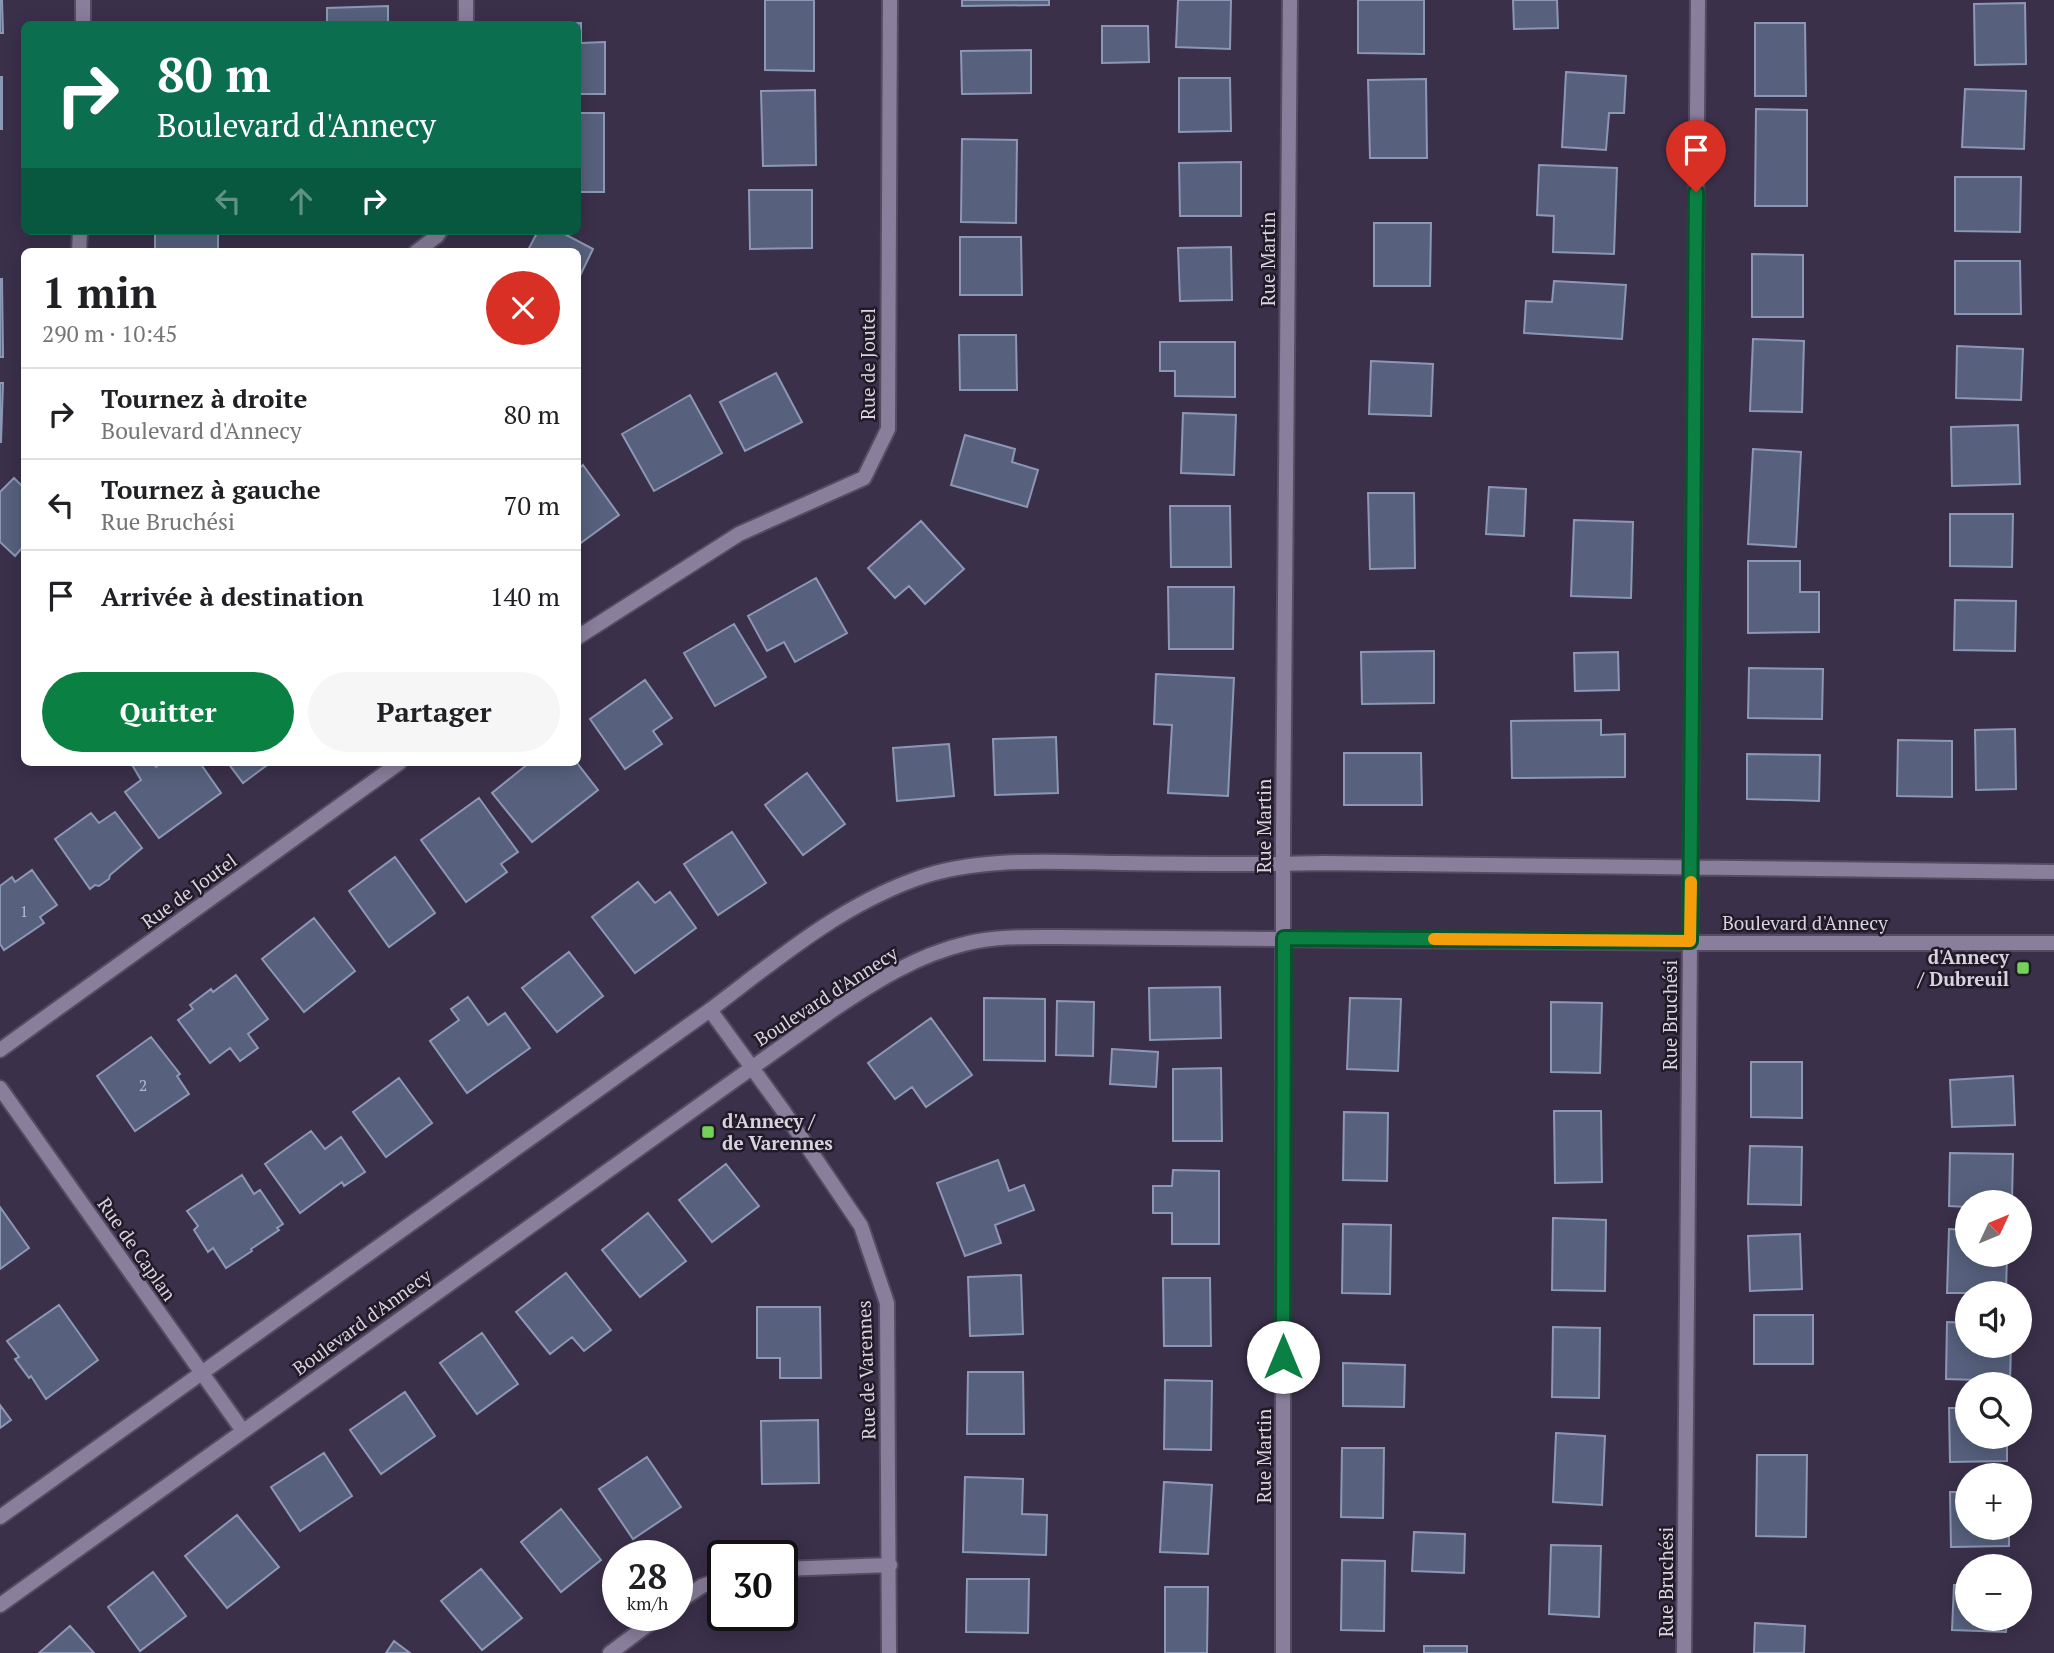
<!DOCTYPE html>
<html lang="fr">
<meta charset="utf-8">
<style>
body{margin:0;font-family:"PT Serif",serif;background:#f6f6f6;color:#202124;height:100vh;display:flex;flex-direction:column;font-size:26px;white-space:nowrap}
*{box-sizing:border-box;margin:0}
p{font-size:23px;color:#757577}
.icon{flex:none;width:38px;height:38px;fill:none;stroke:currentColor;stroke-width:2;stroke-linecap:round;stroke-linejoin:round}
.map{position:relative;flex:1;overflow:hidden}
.drawer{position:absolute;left:21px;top:248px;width:560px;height:518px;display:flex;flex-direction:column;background:#fff;border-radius:10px;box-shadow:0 4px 18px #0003}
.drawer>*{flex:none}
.hud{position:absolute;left:21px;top:21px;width:560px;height:214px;border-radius:10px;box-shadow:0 4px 18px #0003;background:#0b6e4f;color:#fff;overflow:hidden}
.needle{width:46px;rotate:46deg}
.fabs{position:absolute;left:1955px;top:1190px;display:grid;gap:14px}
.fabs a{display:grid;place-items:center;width:77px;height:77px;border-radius:50%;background:#fff;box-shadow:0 4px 18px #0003;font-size:35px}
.speed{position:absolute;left:602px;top:1540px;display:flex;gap:14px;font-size:35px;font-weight:700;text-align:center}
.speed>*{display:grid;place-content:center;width:91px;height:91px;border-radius:50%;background:#fff;box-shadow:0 4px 18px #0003;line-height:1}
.speed small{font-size:18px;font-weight:400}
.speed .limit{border:4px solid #111;border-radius:10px;background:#fff;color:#111}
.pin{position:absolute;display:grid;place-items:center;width:60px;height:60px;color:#fff;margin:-72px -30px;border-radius:50% 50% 50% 0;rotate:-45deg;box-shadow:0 0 7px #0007}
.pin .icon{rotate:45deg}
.me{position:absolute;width:77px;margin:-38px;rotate:0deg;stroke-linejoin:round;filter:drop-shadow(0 0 5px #0008)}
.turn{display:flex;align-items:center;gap:24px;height:147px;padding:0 21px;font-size:32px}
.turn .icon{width:91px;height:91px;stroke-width:2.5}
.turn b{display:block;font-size:49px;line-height:60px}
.lanes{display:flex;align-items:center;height:66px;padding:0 21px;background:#0003;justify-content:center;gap:35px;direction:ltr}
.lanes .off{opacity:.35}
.round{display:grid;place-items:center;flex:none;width:74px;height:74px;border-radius:37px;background:#f6f6f6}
.overview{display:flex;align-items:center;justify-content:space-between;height:119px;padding:0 21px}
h1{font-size:42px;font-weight:800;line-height:52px}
.primary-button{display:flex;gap:14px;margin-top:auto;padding:14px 21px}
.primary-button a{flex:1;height:80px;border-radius:42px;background:#0b8043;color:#fff;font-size:28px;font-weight:800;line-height:80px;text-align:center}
.primary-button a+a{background:#f6f6f6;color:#202124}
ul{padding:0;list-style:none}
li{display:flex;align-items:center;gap:21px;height:91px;padding:0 21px;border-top:2px solid #e0e0e0}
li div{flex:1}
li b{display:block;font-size:26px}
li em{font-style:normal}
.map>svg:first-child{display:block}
.building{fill:#57617d;stroke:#8c97b5;stroke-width:2}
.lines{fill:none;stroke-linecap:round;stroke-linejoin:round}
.street-casing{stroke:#554c62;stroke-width:18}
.street{stroke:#897e9c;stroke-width:14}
.route-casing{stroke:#07532c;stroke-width:18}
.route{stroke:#0b8043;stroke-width:12}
.slow{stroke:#f59e0b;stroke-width:12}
.poi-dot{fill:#74d25b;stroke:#201b27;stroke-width:2.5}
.labels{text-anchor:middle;stroke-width:5;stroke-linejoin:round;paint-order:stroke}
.number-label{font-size:16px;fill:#b8b6c9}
.street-label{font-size:19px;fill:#d8d2e2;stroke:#201b27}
.poi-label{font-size:19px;font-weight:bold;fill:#d8d2e2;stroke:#201b27;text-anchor:end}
</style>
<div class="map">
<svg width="2054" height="1653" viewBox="0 0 2054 1653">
<rect width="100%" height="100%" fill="#3b304a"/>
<!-- building -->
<path class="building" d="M0,0H2L3,33H0Z
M765,0H814V71L765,70Z
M962,0H1049V5L962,6Z
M1178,0H1231L1230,49L1176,47Z
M1358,0H1424V54L1358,53Z
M1513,0H1557L1558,28L1514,29Z
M2025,3L2026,64L1975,65L1974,4Z
M388,6V24H327V8Z
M581,23V43L605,42V94H578V24H539Z
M1755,23H1805L1806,96H1755Z
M1102,26H1148L1149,62L1102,63Z
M1031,50V93L962,94L961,51Z
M1566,72L1626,76L1624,113H1609L1606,150L1562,147Z
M0,77H2V129H0Z
M1179,78H1230L1231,131L1179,132Z
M1426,79L1427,158H1370L1368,80Z
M1965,89L2026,91L2024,149L1962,147Z
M815,90L816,165L763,166L761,91Z
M1756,109L1807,110V206H1755Z
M578,113H604V192H578Z
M962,139L1017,140L1016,223L961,222Z
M1241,162V216H1180L1179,163Z
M1539,165L1617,168L1614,254L1553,252L1554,216L1537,215Z
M1955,177H2021L2020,232L1955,231Z
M749,190H812V248L750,249Z
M1374,223H1431L1430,286H1374Z
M538,231H559L593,249L578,280V252H527Z
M155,232L218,233V252H155Z
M960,237H1021L1022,295H960Z
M1231,247L1232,300L1180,301L1178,248Z
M1752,254L1803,255V317H1752Z
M1955,261H2020L2021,314H1955Z
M0,279H2L3,357H0Z
M1554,281L1626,285L1622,339L1524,333L1526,301L1552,302Z
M959,335H1016L1017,390H960Z
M1753,339L1804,341L1802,412L1750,411Z
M1160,342H1235V397L1175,396V371H1160Z
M1957,346L2023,349L2021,400L1956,398Z
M1371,361L1433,364L1431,416L1369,414Z
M776,373L802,422L745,451L720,402Z
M0,383H3L1,442H0Z
M690,395L722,453L654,491L622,434Z
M1183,413L1236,415L1234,475L1181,473Z
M2018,425L2020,484L1952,486L1951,427Z
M965,435L1015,449L1012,462L1038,470L1027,507L951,485Z
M1753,449L1801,452L1796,547L1748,544Z
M583,465L619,515L578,545V469Z
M14,478L24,488V551L22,548L15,556L0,542V492Z
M1489,487L1526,489L1524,536L1486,534Z
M1368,493H1414L1415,568L1370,569Z
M1170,506H1230L1231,567H1171Z
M1950,514H2013L2012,567L1950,566Z
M1574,520L1633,522L1631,598L1571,596Z
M921,521L964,569L925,604L909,586L895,598L868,568Z
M1748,561H1800V592H1819V632L1748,633Z
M816,578L847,633L795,662L784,642L767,651L748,616Z
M1168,587H1234L1233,649H1169Z
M1955,600L2016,601L2015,651L1954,650Z
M734,624L766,677L715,706L684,653Z
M1434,651V703L1362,704L1361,652Z
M1618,652L1619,690L1575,691L1574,653Z
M1749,668L1823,669L1822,719L1748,718Z
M1156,674L1234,678L1228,796L1168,793L1172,725L1154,724Z
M645,680L672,718L653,731L662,744L625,769L590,719Z
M1601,720V735L1625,734V777L1512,778L1511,721Z
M2015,729L2016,789L1976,790L1975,730Z
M1056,737L1058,793L995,795L993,739Z
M1898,740L1952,741V797L1897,796Z
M949,744L954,796L897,801L893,748Z
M1344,753H1421L1422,805H1344Z
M1747,754L1820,755L1819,801L1747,799Z
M131,763H153L156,767L161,763H200L221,793L159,838L125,792L141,780Z
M228,763H270L243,783Z
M529,763H577L598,790L532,842L492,793Z
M807,773L845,824L803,855L765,805Z
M479,798L518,852L501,864L507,872L466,902L421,840Z
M115,812L142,848L110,875L109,879L99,886L95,885L90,889L55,839L91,813L99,823Z
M732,832L766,883L718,915L684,864Z
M395,857L435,913L389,947L349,891Z
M32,870L57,905L40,917L44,923L4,950L0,944V886L12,877L15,882Z
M638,882L655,903L670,892L696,928L635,973L592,917Z
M314,918L355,971L304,1012L262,959Z
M569,952L603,996L557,1032L522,988Z
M236,975L268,1019L248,1034L258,1048L240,1061L230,1048L210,1063L178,1020L193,1009L190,1005L211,989L213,992Z
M1220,987L1221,1038L1150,1040L1149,988Z
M468,997L488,1025L505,1013L530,1048L467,1093L430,1041L459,1020L451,1009Z
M984,998L1045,999V1061L984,1060Z
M1350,998L1401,999L1398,1071L1347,1069Z
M1057,1001L1094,1002L1093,1056L1056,1055Z
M1551,1002L1602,1003L1600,1073L1551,1072Z
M931,1018L972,1075L926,1107L912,1087L895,1099L868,1063Z
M151,1037L180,1074L177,1076L189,1094L135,1131L97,1076Z
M1112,1049L1158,1052L1156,1087L1110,1084Z
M1751,1062H1802V1118L1751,1117Z
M1221,1068L1222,1141H1173V1069Z
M2013,1076L2015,1125L1952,1127L1950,1080Z
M399,1078L432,1123L386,1157L353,1112Z
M1554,1111H1601L1602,1182L1555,1183Z
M1344,1112L1388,1113L1387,1181L1343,1180Z
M311,1131L325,1149L341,1137L365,1172L344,1186L342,1182L300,1213L265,1164Z
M1750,1146L1802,1147L1801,1205L1748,1204Z
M1950,1153L2013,1154L2012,1202H1967V1207L1949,1206Z
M998,1160L1009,1191L1024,1185L1034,1210L995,1225L1001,1243L965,1256L937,1183Z
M726,1164L759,1206L712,1242L679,1200Z
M1173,1170L1219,1171V1244H1172V1213H1153V1186H1172Z
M242,1175L254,1194L260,1190L283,1224L277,1228L279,1230L251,1249L252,1251L226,1268L213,1248L208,1252L194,1230L198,1226L187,1211Z
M0,1207L29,1248L0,1269Z
M648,1213L686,1261L640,1297L602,1250Z
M1553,1218L1606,1220L1605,1291L1552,1290Z
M1343,1224L1391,1225L1390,1294L1342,1293Z
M1949,1229L1967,1230V1255H2007L2006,1293H1947Z
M1800,1234L1802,1289L1750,1291L1748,1236Z
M566,1273L611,1330L584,1351L572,1337L550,1354L516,1312Z
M1021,1275L1023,1334L970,1336L968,1277Z
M1163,1278H1210L1211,1346H1164Z
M59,1305L98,1360L46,1399L31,1376L29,1378L15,1359L19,1357L7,1341Z
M757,1307H820L821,1378H780V1358H757Z
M1754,1315H1813V1364H1754Z
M1947,1322L1967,1323V1346H2011L2010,1381L1946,1379Z
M1553,1327L1600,1328L1599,1398L1552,1397Z
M482,1333L518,1384L477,1414L440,1363Z
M1343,1363L1405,1365L1404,1407L1343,1406Z
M968,1372H1023L1024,1434H967Z
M1165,1380L1212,1381L1211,1450L1164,1449Z
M405,1392L435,1436L381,1474L350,1430Z
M0,1405L11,1420L0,1428Z
M1949,1408H1967V1437H2007V1461L1950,1462Z
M818,1420L819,1483L762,1484L761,1421Z
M1556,1433L1605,1436L1602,1505L1553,1502Z
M1342,1448H1384L1383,1518L1341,1517Z
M324,1453L352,1496L300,1531L271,1487Z
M1757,1455H1807L1806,1537L1756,1536Z
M647,1457L681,1507L633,1539L599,1489Z
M965,1477L1023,1479L1022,1514L1047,1515L1046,1555L963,1552Z
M1164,1482L1212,1485L1208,1554L1160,1552Z
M1950,1492H1967V1528H2009V1546L1951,1547Z
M561,1509L601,1560L561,1592L521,1542Z
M237,1515L279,1567L227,1608L185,1556Z
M1414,1532L1465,1534L1464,1573L1412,1571Z
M1551,1545L1601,1546L1599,1617L1549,1614Z
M1342,1560L1385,1561L1384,1631L1341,1630Z
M481,1569L522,1618L482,1650L441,1601Z
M153,1572L186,1616L140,1651L108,1607Z
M967,1579H1029L1028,1633L966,1632Z
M1954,1585H1967V1619H2007L2006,1632L1952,1630Z
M1165,1587H1208L1207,1653H1165Z
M1755,1623L1805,1626L1804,1653H1754Z
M70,1626L94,1653H39Z
M394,1641L410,1653H386Z
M1424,1646H1467V1653H1424Z"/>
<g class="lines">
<defs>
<path id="street" d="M466,0V24
M83,24V0
M79,252L80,231
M416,252L437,236L440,231
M578,637L739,534L864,478L888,429L890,0
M710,1010L782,1109L861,1226L887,1303L889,1653
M0,1050L399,763
M0,1088L243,1431
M0,1517L710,1010C775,961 838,907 916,879C978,856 1056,862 1122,863C1189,864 1256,865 1324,863L2054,872
M782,1569L890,1565
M677,1603L702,1586L723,1579
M0,1605L830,1012C873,983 916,955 968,943C997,936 1029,937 1059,937L1720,943H2054
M610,1653L661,1615
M1283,1653V837L1290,0
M1684,1653L1698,0"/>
</defs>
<!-- street casing -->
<use href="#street" class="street-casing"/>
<!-- street -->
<use href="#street" class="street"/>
</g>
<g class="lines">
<defs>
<path id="route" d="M1283,1357L1284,938L1690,941L1696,192"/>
</defs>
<!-- route casing -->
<use href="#route" class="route-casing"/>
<!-- route -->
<use href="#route" class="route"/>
<!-- slow -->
<path class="slow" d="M1434,939L1690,941L1691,882"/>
</g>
<!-- markers -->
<g class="poi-dot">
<rect x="2016" y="961" width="14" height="14" rx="3.5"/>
<rect x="701" y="1125" width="14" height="14" rx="3.5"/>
</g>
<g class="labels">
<!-- number labels -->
<g class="number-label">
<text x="24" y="917">1</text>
<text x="143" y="1091">2</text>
</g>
<!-- street labels -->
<g class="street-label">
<text transform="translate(1268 259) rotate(-90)" y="7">Rue Martin</text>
<text transform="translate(868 364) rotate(-90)" y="7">Rue de Joutel</text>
<text transform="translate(1264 826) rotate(-90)" y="7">Rue Martin</text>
<text transform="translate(189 891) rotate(-36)" y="7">Rue de Joutel</text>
<text x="1805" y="930">Boulevard d'Annecy</text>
<text transform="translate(826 996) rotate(-33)" y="7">Boulevard d'Annecy</text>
<text transform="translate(1670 1015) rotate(-90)" y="7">Rue Bruchési</text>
<text transform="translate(137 1249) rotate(55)" y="7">Rue de Caplan</text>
<text transform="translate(362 1322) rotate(-36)" y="7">Boulevard d'Annecy</text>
<text transform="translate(866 1370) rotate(-92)" y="7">Rue de Varennes</text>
<text transform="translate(1264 1456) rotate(-90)" y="7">Rue Martin</text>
<text transform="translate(1666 1582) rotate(-90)" y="7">Rue Bruchési</text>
</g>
<!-- poi labels -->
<g class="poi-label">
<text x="2009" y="964">d'Annecy<tspan x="2009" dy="22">/ Dubreuil</tspan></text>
<text x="722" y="1128" text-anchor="start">d'Annecy /<tspan x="722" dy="22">de Varennes</tspan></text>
</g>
</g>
</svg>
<div class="fabs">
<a><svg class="needle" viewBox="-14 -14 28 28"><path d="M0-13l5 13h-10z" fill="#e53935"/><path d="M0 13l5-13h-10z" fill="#757577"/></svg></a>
<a><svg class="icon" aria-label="sound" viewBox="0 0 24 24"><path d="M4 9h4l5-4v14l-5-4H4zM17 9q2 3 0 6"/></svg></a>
<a><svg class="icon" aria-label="search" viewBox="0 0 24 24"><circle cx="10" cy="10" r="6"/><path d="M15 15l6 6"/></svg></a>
<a>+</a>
<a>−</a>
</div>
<div class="speed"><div>28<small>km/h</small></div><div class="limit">30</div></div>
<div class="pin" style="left:1696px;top:192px;background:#d93025"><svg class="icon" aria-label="arrive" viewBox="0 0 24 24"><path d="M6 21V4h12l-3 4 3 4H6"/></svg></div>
<svg class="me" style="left:1283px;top:1357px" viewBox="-20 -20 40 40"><circle r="19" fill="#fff"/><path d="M0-13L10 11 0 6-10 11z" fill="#0b8043"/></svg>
<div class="hud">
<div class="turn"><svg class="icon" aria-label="right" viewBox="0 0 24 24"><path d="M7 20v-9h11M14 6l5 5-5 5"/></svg><div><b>80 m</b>Boulevard d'Annecy</div></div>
<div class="lanes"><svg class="icon off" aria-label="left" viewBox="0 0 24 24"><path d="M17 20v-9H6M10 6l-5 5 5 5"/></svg><svg class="icon off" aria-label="ahead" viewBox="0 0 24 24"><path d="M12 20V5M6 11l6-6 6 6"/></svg><svg class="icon" aria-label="right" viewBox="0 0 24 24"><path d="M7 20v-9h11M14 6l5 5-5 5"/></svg></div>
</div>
<section class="drawer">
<div class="overview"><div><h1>1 min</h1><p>290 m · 10:45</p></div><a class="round" style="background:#d93025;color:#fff"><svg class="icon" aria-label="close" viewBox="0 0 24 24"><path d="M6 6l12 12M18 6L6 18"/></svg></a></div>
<ul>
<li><svg class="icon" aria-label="right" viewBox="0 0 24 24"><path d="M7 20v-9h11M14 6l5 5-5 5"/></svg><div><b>Tournez à droite</b><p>Boulevard d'Annecy</p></div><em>80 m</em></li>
<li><svg class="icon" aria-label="left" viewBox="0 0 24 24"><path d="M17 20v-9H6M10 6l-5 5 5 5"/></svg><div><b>Tournez à gauche</b><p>Rue Bruchési</p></div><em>70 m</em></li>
<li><svg class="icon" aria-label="arrive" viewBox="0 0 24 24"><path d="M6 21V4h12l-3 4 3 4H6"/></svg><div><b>Arrivée à destination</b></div><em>140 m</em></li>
</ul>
<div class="primary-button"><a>Quitter</a><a>Partager</a></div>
</section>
</div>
